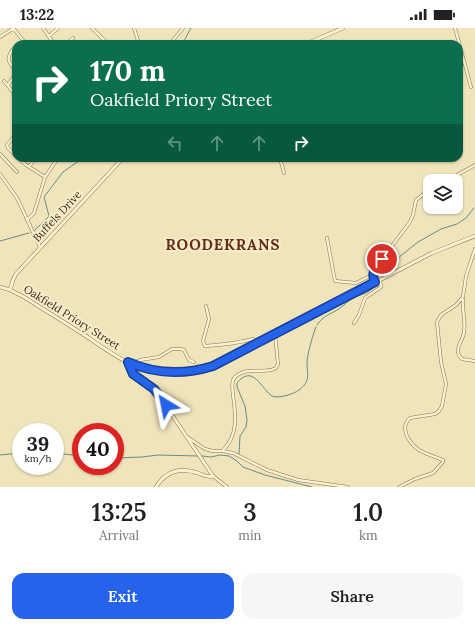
<!DOCTYPE html>
<style>
body{margin:0;font-family:Lora,serif;background:#f6f6f6;color:#202124;height:100vh;display:flex;flex-direction:column;font-size:15px;white-space:nowrap}
*{box-sizing:border-box;margin:0}
p{font-size:13px;color:#757577}
.icon{flex:none;width:22px;height:22px;fill:none;stroke:currentColor;stroke-width:2;stroke-linecap:round;stroke-linejoin:round}
.map{position:relative;height:459px;overflow:hidden}
.panel{display:flex;flex-direction:column;background:#fff;flex:1}
.panel>*{flex:none}
.top-card{position:absolute;left:12px;top:12px;width:451px;height:122px;border-radius:12px;box-shadow:0 1px 3px #0004;background:#0b6e4f;color:#fff;overflow:hidden}
.controls{position:absolute;left:423px;top:146px;display:grid;gap:8px}
.controls a{display:grid;place-items:center;width:40px;height:40px;border-radius:8px;background:#fff;box-shadow:0 1px 3px #0004;font-size:20px}
.speed{position:absolute;left:12px;top:395px;display:flex;gap:8px;font-size:20px;font-weight:700;text-align:center}
.speed>*{display:grid;place-content:center;width:52px;height:52px;border-radius:50%;background:#fff;box-shadow:0 1px 3px #0004;line-height:1}
.speed small{font-size:10px;font-weight:400}
.speed .limit{border:6px solid #d22;background:#fff;color:#111}
.pin{position:absolute;display:grid;place-items:center;width:34px;height:34px;color:#fff;margin:-17px;border:2px solid #fff;border-radius:50%;box-shadow:0 1px 4px #0007}
.me{position:absolute;width:44px;margin:-22px;rotate:325deg;stroke-linejoin:round;filter:drop-shadow(0 0 3px #0008)}
.turn{display:flex;align-items:center;gap:14px;height:84px;padding:0 12px;font-size:18px}
.turn .icon{width:52px;height:52px;stroke-width:2.5}
.turn b{display:block;font-size:28px;line-height:34px}
.lanes{display:flex;align-items:center;height:38px;padding:0 12px;background:#0003;justify-content:center;gap:20px;direction:ltr}
.lanes .off{opacity:.35}
.eta{display:flex;justify-content:space-evenly;align-items:center;height:68px;text-align:center}
.eta b{font-size:24px;font-weight:600;line-height:28px}
.button{display:flex;gap:8px;margin-top:auto;padding:8px 12px}
.button a{flex:1;height:46px;border-radius:12px;background:#2563eb;color:#fff;font-size:16px;font-weight:600;line-height:46px;text-align:center}
.button a+a{background:#f6f6f6;color:#202124}
.status{display:flex;justify-content:space-between;align-items:center;height:28px;padding:0 20px;background:#fff;direction:ltr}
.status svg{height:11px;fill:currentColor}
.map>svg:first-child{display:block}
.lines{fill:none;stroke-linecap:round;stroke-linejoin:round}
.stream{stroke:#678e87;stroke-width:1}
.minor-casing{stroke:#877354;stroke-width:3.5}
.tertiary-casing{stroke:#877354;stroke-width:4}
.minor{stroke:#fbf1ce;stroke-width:2.5}
.tertiary{stroke:#fbf1ce;stroke-width:3}
.route-casing{stroke:#184099;stroke-width:10}
.route{stroke:#2563eb;stroke-width:7}
.labels{text-anchor:middle;stroke-width:4;stroke-linejoin:round;paint-order:stroke}
.street-label{font-size:11px;fill:#36291a;stroke:#f7edca}
.district-label{font-size:15px;font-weight:bold;letter-spacing:1px;fill:#642d17;stroke:#f7edca}
</style>
<div class="status"><b>13:22</b><svg viewBox="0 0 49 12"><path d="M0 12V9h3v3zM5 12V6h3v6zM10 12V3h3v9zM15 12V0h3v12zM26 1h20v11H26zM47 4h2v5h-2z"/></svg></div>
<div class="map">
<svg width="475" height="459" viewBox="0 0 475 459">
<rect width="100%" height="100%" fill="#f0e4bb"/>
<g class="lines">
<!-- stream -->
<path class="stream" d="M186,16L185,11L191,0
M35,202L49,188L44,169L63,144L83,130
M0,213L29,205
M377,249V247L418,214L441,201L457,196L466,190L474,180
M317,297C323,287 332,286 340,280C345,277 347,273 353,270C361,266 370,266 375,257
M239,426L240,408L246,399L247,392L245,378L237,359V355C253,335 262,362 272,368C278,371 294,366 299,362C311,353 307,347 307,335C307,327 313,306 316,299
M0,427L21,425
M55,427L64,426L81,428
M202,428L211,429L220,427L229,428L237,433L243,439L265,447L312,459
M115,430L142,429L158,427L198,428"/>
<defs>
<path id="minor" d="M13,0L26,16
M43,0L54,16
M92,0L108,16
M134,0L139,16
M455,0L471,59
M49,8L58,0
M0,9L14,0
M66,16L73,10
M170,16L183,0
M13,21C5,32 9,34 16,43
M4,53L16,68
M8,57L16,45
M16,106L7,117L8,120L16,128
M0,126L17,144
M18,130L26,137L45,149
M280,130L284,145
M29,139L35,130
M0,146L17,170L40,219
M446,153L475,137
M27,192L34,185L45,149L58,130
M327,210L335,253L356,255L368,249L373,250
M375,254L372,247L376,239L410,194L413,187L416,172L430,161
M463,272C462,283 466,294 464,304C463,314 452,322 462,331L475,333
M206,278L209,291L203,313L205,318C221,317 238,315 253,311L258,315
M354,295L359,287L365,270L381,259L380,252
M132,336L140,332L159,329L172,321H181L184,322L189,332L194,334
M187,409L205,421L213,423H223L233,425L267,442L298,452L348,459
M223,422C248,398 225,359 235,349C248,337 266,347 276,340L278,336L275,306
M213,448L227,459
M399,459L415,451L433,445L443,434V432C435,429 426,426 419,422C409,415 399,400 410,390L435,386L439,383L442,378L446,356L441,334L437,294L441,287L456,277L463,269L466,248L475,221"/>
<path id="tertiary" d="M306,16L343,0
M0,259L10,262L24,269C45,282 65,295 86,308C99,317 113,327 127,334C157,349 192,346 222,334L432,225L475,208
M10,262L13,252L16,246L123,130
M128,335C136,354 146,352 158,366L213,448C207,450 203,447 198,445C180,439 166,443 156,459"/>
</defs>
<!-- minor casing -->
<use href="#minor" class="minor-casing"/>
<!-- tertiary casing -->
<use href="#tertiary" class="tertiary-casing"/>
<!-- minor -->
<use href="#minor" class="minor"/>
<!-- tertiary -->
<use href="#tertiary" class="tertiary"/>
</g>
<g class="lines">
<defs>
<path id="route" d="M166,377L154,361L133,346L128,334C155,346 184,347 213,338L375,254C370,245 377,238 382,231"/>
</defs>
<!-- route casing -->
<use href="#route" class="route-casing"/>
<!-- route -->
<use href="#route" class="route"/>
</g>
<g class="labels">
<!-- street labels -->
<g class="street-label">
<text transform="translate(57 188) rotate(-47)" y="4">Buffels Drive</text>
<text transform="translate(72 289) rotate(32)" y="4">Oakfield Priory Street</text>
</g>
<!-- district labels -->
<g class="district-label">
<text x="223" y="222">ROODEKRANS</text>
</g>
</g>
</svg>
<div class="controls">
<a><svg class="icon" aria-label="layers" viewBox="0 0 24 24"><path d="M12 4l9 5-9 5-9-5zM3 14l9 5 9-5"/></svg></a>
</div>
<div class="speed"><div>39<small>km/h</small></div><div class="limit">40</div></div>
<div class="pin" style="left:382px;top:231px;background:#d93025"><svg class="icon" aria-label="arrive" viewBox="0 0 24 24"><path d="M6 21V4h12l-3 4 3 4H6"/></svg></div>
<svg class="me" style="left:166px;top:377px" viewBox="-20 -20 40 40"><path d="M0-17L14 15 0 8-14 15z" fill="#2563eb" stroke="#fff" stroke-width="4"/></svg>
<div class="top-card">
<div class="turn"><svg class="icon" aria-label="right" viewBox="0 0 24 24"><path d="M7 20v-9h11M14 6l5 5-5 5"/></svg><div><b>170 m</b>Oakfield Priory Street</div></div>
<div class="lanes"><svg class="icon off" aria-label="left" viewBox="0 0 24 24"><path d="M17 20v-9H6M10 6l-5 5 5 5"/></svg><svg class="icon off" aria-label="ahead" viewBox="0 0 24 24"><path d="M12 20V5M6 11l6-6 6 6"/></svg><svg class="icon off" aria-label="ahead" viewBox="0 0 24 24"><path d="M12 20V5M6 11l6-6 6 6"/></svg><svg class="icon" aria-label="right" viewBox="0 0 24 24"><path d="M7 20v-9h11M14 6l5 5-5 5"/></svg></div>
</div>
</div>
<section class="panel">
<div class="eta">
<div><b>13:25</b><p>Arrival</p></div>
<div><b>3</b><p>min</p></div>
<div><b>1.0</b><p>km</p></div>
</div>
<div class="button"><a>Exit</a><a>Share</a></div>
</section>
